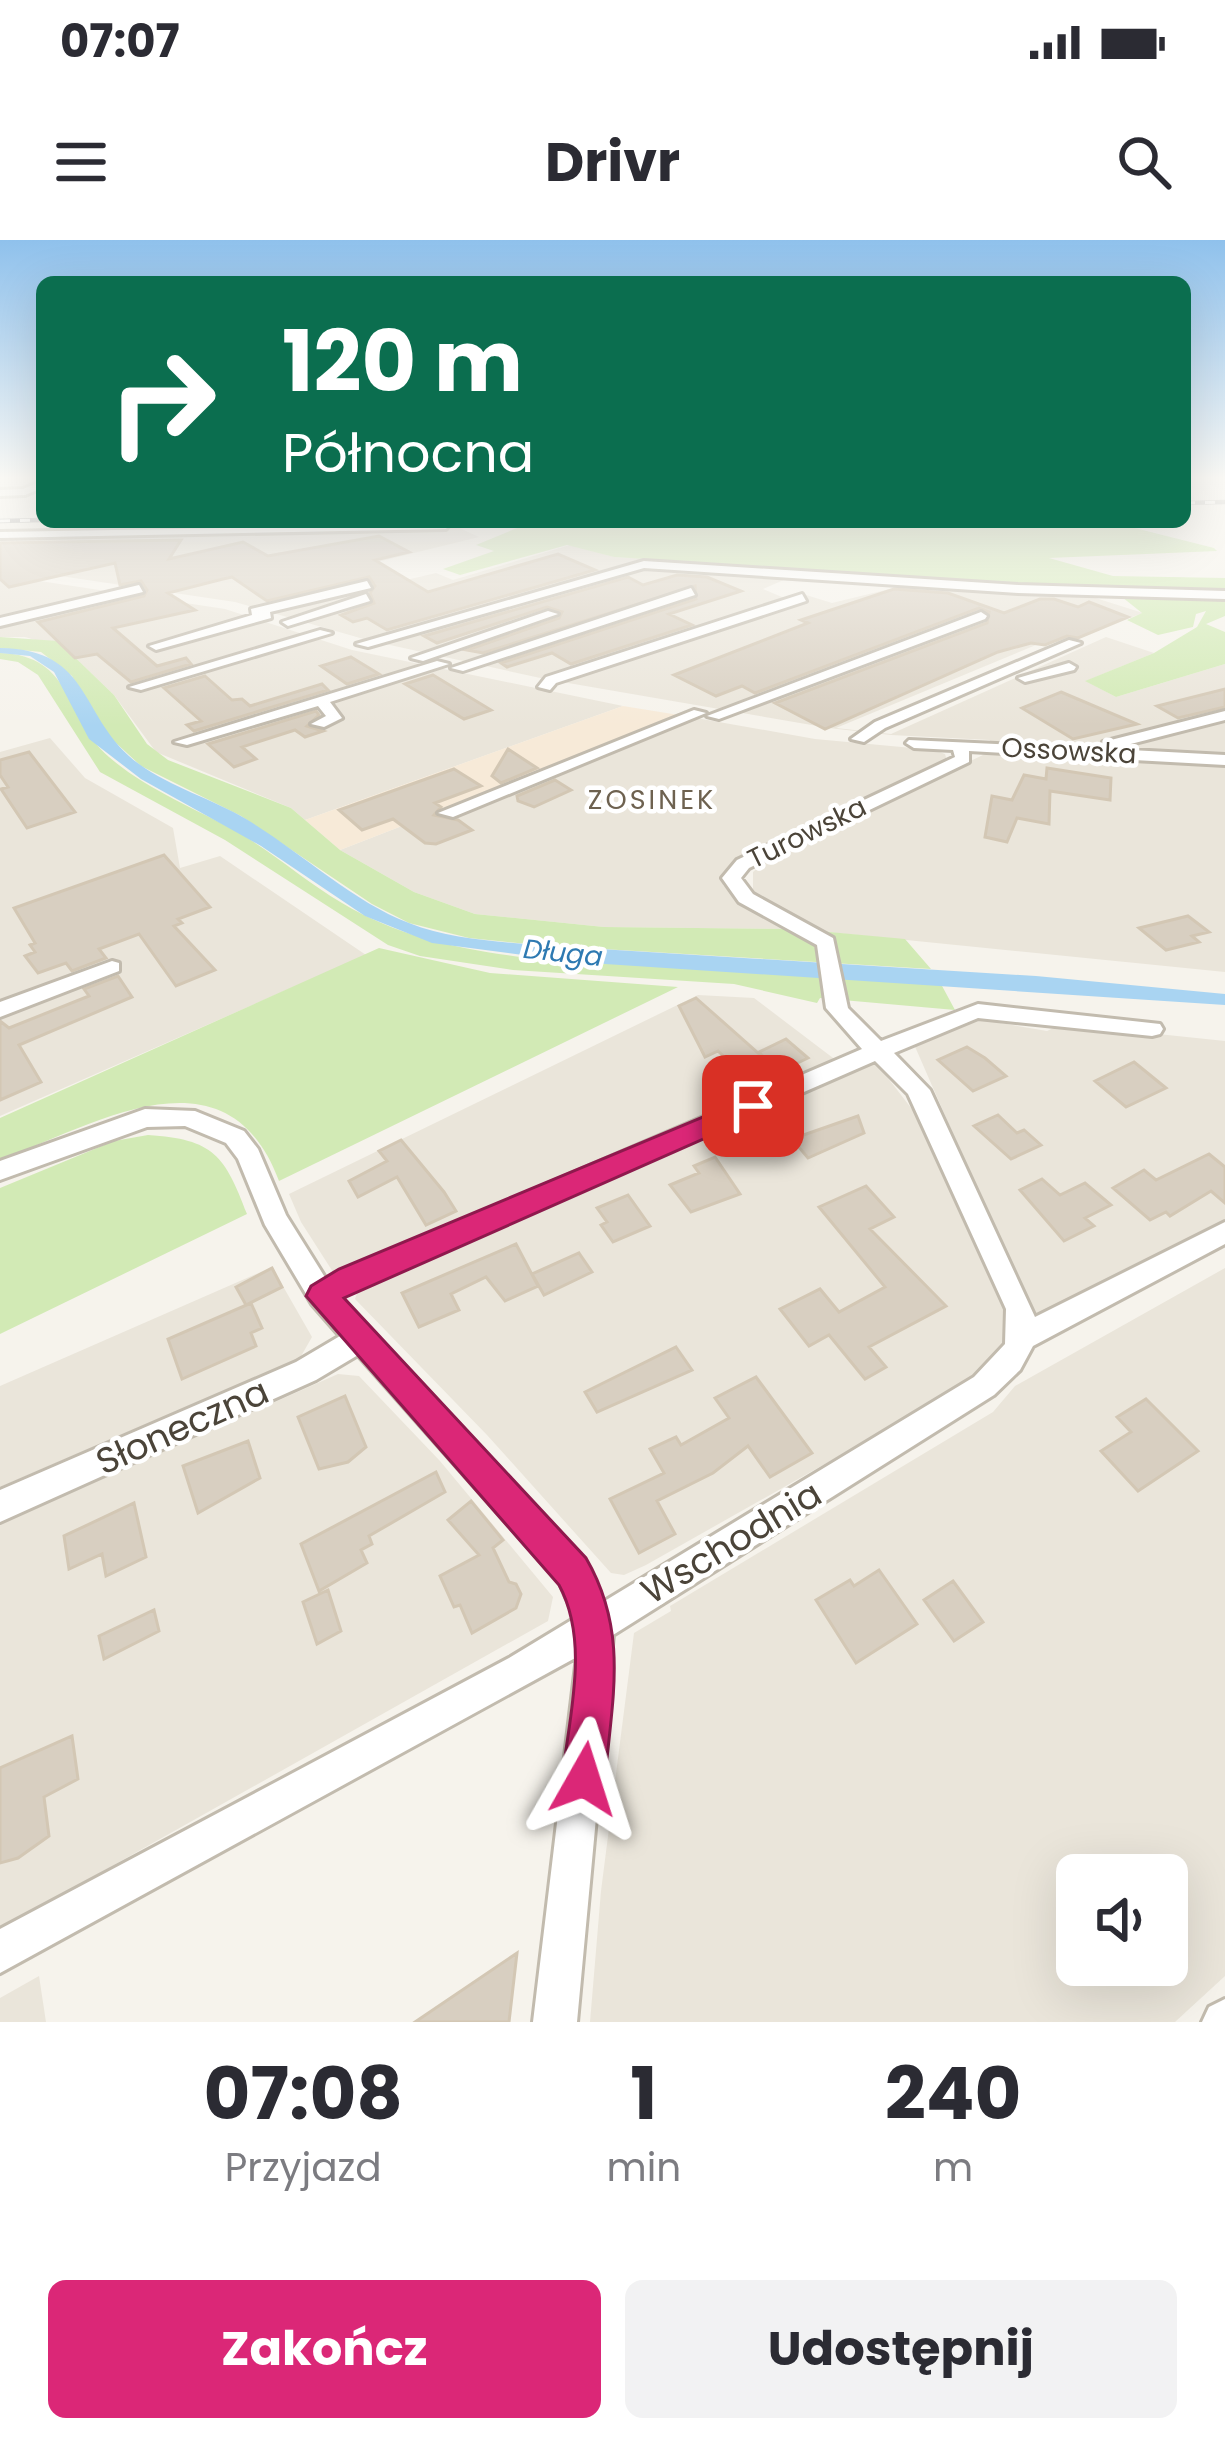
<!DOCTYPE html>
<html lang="pl">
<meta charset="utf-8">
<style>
body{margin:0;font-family:Poppins,sans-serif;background:#f2f2f3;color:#2b2b33;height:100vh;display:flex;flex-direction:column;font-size:45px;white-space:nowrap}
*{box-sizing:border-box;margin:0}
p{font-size:39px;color:#7c7c81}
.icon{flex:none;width:66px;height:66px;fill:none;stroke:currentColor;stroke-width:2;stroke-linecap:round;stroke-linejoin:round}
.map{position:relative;height:1782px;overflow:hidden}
.side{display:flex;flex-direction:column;background:#fff;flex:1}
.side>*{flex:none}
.guide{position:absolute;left:36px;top:36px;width:1155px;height:252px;border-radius:18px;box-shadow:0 12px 48px #0002;background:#0b6e4f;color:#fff;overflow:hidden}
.controls{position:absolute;left:1056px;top:1614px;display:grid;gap:24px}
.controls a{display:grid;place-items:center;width:132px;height:132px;border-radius:18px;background:#fff;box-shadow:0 12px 48px #0002;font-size:60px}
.pin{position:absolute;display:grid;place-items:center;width:102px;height:102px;color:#fff;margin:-51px;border-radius:24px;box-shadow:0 6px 18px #0006}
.me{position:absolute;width:132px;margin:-66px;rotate:6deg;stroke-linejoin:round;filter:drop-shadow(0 0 9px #0008)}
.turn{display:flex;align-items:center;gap:42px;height:252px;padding:0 48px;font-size:54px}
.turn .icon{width:156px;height:156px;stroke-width:2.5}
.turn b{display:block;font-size:84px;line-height:102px}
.eta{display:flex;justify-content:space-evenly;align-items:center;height:204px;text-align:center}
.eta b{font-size:72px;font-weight:700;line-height:84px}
.primary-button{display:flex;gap:24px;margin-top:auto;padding:24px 48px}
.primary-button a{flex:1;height:138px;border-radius:18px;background:#db2777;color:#fff;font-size:48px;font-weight:700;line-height:138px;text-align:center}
.primary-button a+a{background:#f2f2f3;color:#2b2b33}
.status{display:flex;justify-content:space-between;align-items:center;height:84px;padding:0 60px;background:#fff;direction:ltr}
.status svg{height:33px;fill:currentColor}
header{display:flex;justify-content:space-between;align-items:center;height:156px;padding:0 48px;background:#fff;font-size:54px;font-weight:700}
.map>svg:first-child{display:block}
.residential{fill:#eae5da;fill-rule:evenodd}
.commercial{fill:#f7ead8}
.green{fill:#d2eab5}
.water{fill:#a9d4f2}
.building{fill:#d8cfc1;stroke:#d3c7b4;stroke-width:3}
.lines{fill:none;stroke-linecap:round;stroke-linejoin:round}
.minor-casing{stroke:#c2bbae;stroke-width:6}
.minor{fill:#fff;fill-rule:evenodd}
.rail-casing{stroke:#9a9a9a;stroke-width:4.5}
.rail{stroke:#fff;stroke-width:3;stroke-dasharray:10;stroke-linecap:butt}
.route{fill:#db2777;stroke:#8e194d;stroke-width:3}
.labels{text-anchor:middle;stroke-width:9;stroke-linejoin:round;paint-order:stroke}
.far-street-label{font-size:27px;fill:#4b4439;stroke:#fff}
.far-neighbourhood-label{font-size:27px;letter-spacing:3px;fill:#6e6250;stroke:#fff}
.far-water-label{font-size:27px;font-style:italic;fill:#2e7ab2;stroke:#fff}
.near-street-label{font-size:36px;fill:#4b4439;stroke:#fff}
</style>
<div class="status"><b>07:07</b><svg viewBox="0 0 49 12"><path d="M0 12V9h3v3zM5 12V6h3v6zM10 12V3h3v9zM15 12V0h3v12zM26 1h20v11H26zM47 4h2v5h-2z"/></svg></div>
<header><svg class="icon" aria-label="menu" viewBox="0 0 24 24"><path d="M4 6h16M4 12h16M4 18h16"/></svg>Drivr<svg class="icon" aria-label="search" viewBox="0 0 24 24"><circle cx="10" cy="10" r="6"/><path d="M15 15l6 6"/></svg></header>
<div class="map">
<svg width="1225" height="1782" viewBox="0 0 1225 1782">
<rect width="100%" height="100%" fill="#f6f3ec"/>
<!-- residential -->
<path class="residential" d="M446,282L479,297L373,323L402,341L436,333L453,340L570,305L614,317L755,324L786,339L763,349L789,360L806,355L832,363L931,339L1086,355L1143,373L1061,403L1048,400L836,488L891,494L1106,397L1154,413L1086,441L1116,457L1225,424V732L827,692L753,652V632L769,618L985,514L990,500L891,495L829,488L545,439L367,400L235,362L0,327V291Z
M0,335L225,369L352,410L623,466L305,580L291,568L156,512L114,455L66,409L25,397H0Z
M685,476L815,499L934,510L945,514L947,521L725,631L723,645L736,659L797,689L604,687L475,674L414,652L340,610Z
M50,498L85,538L173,588L180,628L220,616L366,715L0,876V512Z
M698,755L754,758L837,821L373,1023L369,1017L333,1032L301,982L289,954Z
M972,778L1047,791L1062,784L1225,801V982L1043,1081L1033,1077L913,802Z
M874,820L925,886L1004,1058L1009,1087L1004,1105L976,1137L922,1169L646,1325L624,1335L611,1333L487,1195L355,1059L361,1042Z
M272,1027L312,1097L300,1118L0,1247V1146Z
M1225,1028V1736L1175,1782H590L601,1651L634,1393L671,1371L670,1366L993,1172L1015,1146ZM1077,1635H1167V1725H1077Z
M338,1134L359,1136L440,1221L553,1357L548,1381L0,1689V1284Z
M39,1736L46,1782H0V1758Z"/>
<!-- commercial -->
<path class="commercial" d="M623,466L685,476L340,610L305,580Z"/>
<!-- green -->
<path class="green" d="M906,282H1111L1214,308L1217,311L1049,318L1113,336L1225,338V376L1206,384L1225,392V424L1116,457L1085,441L1154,413L1197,387L1206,371L1196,374L1193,387L1158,395L1127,380L1142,373L1112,349L614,317L567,305L460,335L443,329L494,311L476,305L517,288Z
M0,397L58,401L114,455L147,504L168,520L291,568L340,610L414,652L475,674L604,687L797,689L905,699L931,729L536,705L469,698L409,683L372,664L241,576L141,526L103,491L72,436L41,412L0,408Z
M0,413C74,415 65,479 109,517C146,549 194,568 236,591C274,613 305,641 342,663C402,699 466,710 535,719L941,744L955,770L820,758L817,763L734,744L513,730L420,716L388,705L225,600L100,532L38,435L18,422L0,419Z
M379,708L490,733L678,747L279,941C227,802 96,884 0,920V878Z
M148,895C214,899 225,916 247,974L0,1094V948L114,901Z"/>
<!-- water -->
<path class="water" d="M0,408C94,409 78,479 139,524C171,547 212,559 246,579C300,611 350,660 409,683C449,699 494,701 536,705L1036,736L1225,754V765L575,722L432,703L365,676L261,606L141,539L89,499L54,432L30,416L0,413Z"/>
<!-- building -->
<path class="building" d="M379,296L409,312L375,320L428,352L558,314L595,330L387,390L367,378L353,382L341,375L374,363L370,353L375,346L369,337L267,361L232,337L223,339L168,353L195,370L113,388L157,426L186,418L191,424L131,442L97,414L75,418L38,382L144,356L147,350L141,341L120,345L115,323L9,347L0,339V303L181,300L169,319L243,302L268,316Z
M677,335L707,337L741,351L669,374L692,385L571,424L552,413L507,427L501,423L696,359L695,346L483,413L467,410L559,378L562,372L547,367L437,403L424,396L628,337L643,345Z
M894,349L948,353L1004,373L1040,359H1054L1078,367L1089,362L1128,377L1078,398L1067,396L1045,405L1031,403L998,412L825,489L775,463L987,383L989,372L979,368L755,453L742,446L716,456L674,435L808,383L801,380Z
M351,417L379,434L347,444L321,426Z
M433,435L491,470L464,479L405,444Z
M205,436L232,460L242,459L250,466L322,444L328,450L194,491L187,485L201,481L164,448Z
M1225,449V467L1178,478L1157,466Z
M1061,452L1137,484L1073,499L1022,468Z
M316,471L319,475L307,486L323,491L305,497L295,490L242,507L256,519L234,527L208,504Z
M508,509L537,528L501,543L492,536Z
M29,512L75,572L27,588L1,549L8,547L0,535V520Z
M1047,528L1111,538L1110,560L1050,551L1049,584L1017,578L1007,602L985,597L992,556L1012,560L1024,535L1046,539Z
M454,529L481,546L435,563L441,567L434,575L458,580L472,590L436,604L425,603L393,579L362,590L339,570Z
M555,540L571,550L534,567L518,561L517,556Z
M164,615L210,667L178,679L182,683L174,686L215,730L176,746L139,694L99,709L106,718L72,731L66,723L38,733L25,716L35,712L30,705L35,703L14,668Z
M1188,676L1209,692L1192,696L1199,702L1166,710L1139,688Z
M118,736L132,757L19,805L41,842L0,860V781L9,788L89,756L84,749Z
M696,758L766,820L759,812L786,799L808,818L779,832L769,822L742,834L718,811L705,817L679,766Z
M967,807L985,818L1006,836L973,851L938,820Z
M1134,822L1166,848L1126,867L1095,841Z
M998,875L1017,893L1024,890L1041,905L1011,919L974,886Z
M858,876L864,893L808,918L792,899Z
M401,900L444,952L456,971L426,985L397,937L358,957L349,941L387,921L379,911Z
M1209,914L1225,927V963L1211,951L1170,976L1166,972L1150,980L1113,948L1144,930L1156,940Z
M715,917L740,954L691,972L670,945L699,933L694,926Z
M1042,939L1060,955L1085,943L1111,965L1085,978L1094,986L1064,1001L1020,950Z
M866,946L894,977L870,989L946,1066L869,1107L886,1127L865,1139L829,1095L809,1106L780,1069L820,1049L839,1072L885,1047L819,967Z
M628,955L650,986L613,1002L601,985L607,982L597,968Z
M516,1004L538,1046L505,1061L486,1037L451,1054L459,1070L419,1087L402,1053Z
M579,1013L592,1032L544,1055L532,1034Z
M272,1028L282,1047L246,1065L236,1047Z
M251,1063L262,1088L251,1093L256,1106L182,1139L168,1099Z
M676,1107L692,1130L597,1172L585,1152Z
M756,1137L812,1213L770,1237L748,1206L713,1233L657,1261L675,1294L639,1313L610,1259L664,1233L650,1209L676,1197L681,1205L729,1178L715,1158Z
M345,1156L366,1207L348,1222L319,1229L298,1177Z
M1146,1159L1198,1211L1138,1251L1101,1211L1131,1192L1117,1177Z
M248,1201L260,1238L198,1273L183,1226Z
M436,1232L445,1252L369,1296L372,1304L361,1310L367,1323L319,1351L301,1304Z
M471,1261L503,1300L493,1308L509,1342L516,1344L521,1354L516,1368L472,1393L460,1365L454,1367L440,1336L479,1315L448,1280Z
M134,1263L146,1317L106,1336L102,1314L69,1329L64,1296Z
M879,1330L917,1384L856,1423L816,1360L850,1340L854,1346Z
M953,1341L983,1382L954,1401L924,1360Z
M328,1350L341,1391L317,1404L303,1362Z
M154,1370L159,1391L104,1419L99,1396Z
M72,1496L78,1539L44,1557L49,1596L18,1618L0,1623V1528Z
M517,1713L509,1782H415Z"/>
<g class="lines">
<defs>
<path id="minor" d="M42,241V248L25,255L0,256V250L23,249Z
M450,284L446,289L0,298V292Z
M644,321L1018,345L1225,351V359L1018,353L644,328L368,407L356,404Z
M367,341L371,348L270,372L271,378L156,410L149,406L252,375L251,369Z
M139,345L143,352L0,386V378Z
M691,348L695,355L463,431L451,428Z
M366,354L370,361L288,386L282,382Z
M802,354L806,361L556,443L550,450L538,447L546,437Z
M548,371L558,374L423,421L411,418Z
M981,372L987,376L985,379L719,479L707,476Z
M320,390L332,393L141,450L129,447Z
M1069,400L1081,403L885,488L864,502L851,499L875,482Z
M437,421L449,424L330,462L342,478L324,487L311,484L326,476L318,466L187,505L174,502Z
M1069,423L1076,427L1074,430L1025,442L1018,438Z
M694,470L706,473L453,577L438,573Z
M1225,471V480L1111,509L1225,515V525L969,511V522L749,628L741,638L753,654L833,698L848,768L881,801L978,764L1160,784L1163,789L1160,794L1152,796L978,778L894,813L930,850L1035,1077L1225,982V1004L1033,1106L1020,1130L994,1155L613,1395L577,1782H533L577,1417L0,1733V1689L509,1418L575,1378L560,1343L358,1115L316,1140L0,1282V1250L296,1122L340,1096L312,1064L265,985L238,919L226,903L185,886L147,887L0,940V921L145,869L195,871L244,891L258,909L286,975L326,1039L862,809L826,768L817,705L739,662L722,638L737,620L955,517L953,510L914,508L906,503L909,500L1104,509L1103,502ZM875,821L908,854L1006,1069L1005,1104L974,1137L603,1362L584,1319L341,1058L360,1046Z
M112,721L119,723V731L0,777V762Z
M1225,1759V1782H1202L1209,1767Z"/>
</defs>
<!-- minor casing -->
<use href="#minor" class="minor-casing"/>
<!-- minor -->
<use href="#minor" class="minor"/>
<defs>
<path id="rail" d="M1185,263L1225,262
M0,281L42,280"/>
</defs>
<!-- rail casing -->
<use href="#rail" class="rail-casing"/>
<!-- rail -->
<use href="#rail" class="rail"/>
</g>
<!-- sky -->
<linearGradient id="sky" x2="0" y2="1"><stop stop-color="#8fc1ec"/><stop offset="0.49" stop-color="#fbfaf6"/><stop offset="1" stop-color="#fbfaf6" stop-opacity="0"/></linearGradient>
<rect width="1225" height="486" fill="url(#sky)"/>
<!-- route -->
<path class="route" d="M753,856L762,859L766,866L762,873L344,1058L586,1318C629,1392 612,1458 605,1539L599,1555L584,1561L568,1555L562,1539C569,1477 590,1402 559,1345L306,1056L311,1046L339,1029Z"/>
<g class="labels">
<!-- far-street labels -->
<g class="far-street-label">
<text transform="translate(1069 511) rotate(3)" y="9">Ossowska</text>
<text transform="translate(807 593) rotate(-26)" y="9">Turowska</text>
</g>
<!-- far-neighbourhood labels -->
<g class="far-neighbourhood-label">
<text x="652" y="569">ZOSINEK</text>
</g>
<!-- far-water labels -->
<g class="far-water-label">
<text transform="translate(563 713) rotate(6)" y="9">Długa</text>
</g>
<!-- near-street labels -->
<g class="near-street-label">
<text transform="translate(182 1186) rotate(-24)" y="13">Słoneczna</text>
<text transform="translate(731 1302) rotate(-31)" y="13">Wschodnia</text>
</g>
</g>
</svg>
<div class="controls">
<a><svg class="icon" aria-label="sound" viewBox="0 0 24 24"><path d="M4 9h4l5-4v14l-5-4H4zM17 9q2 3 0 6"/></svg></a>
</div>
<div class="pin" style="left:753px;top:866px;background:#d93025"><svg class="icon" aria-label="arrive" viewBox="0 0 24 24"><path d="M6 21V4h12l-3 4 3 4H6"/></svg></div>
<svg class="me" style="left:584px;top:1539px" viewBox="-20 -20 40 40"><path d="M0-17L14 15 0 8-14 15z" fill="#db2777" stroke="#fff" stroke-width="4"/></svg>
<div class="guide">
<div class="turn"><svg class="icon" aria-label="right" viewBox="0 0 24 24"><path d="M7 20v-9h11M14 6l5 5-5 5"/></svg><div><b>120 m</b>Północna</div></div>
</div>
</div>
<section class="side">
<div class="eta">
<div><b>07:08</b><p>Przyjazd</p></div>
<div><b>1</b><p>min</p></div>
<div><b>240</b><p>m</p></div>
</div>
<div class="primary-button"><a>Zakończ</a><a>Udostępnij</a></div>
</section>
